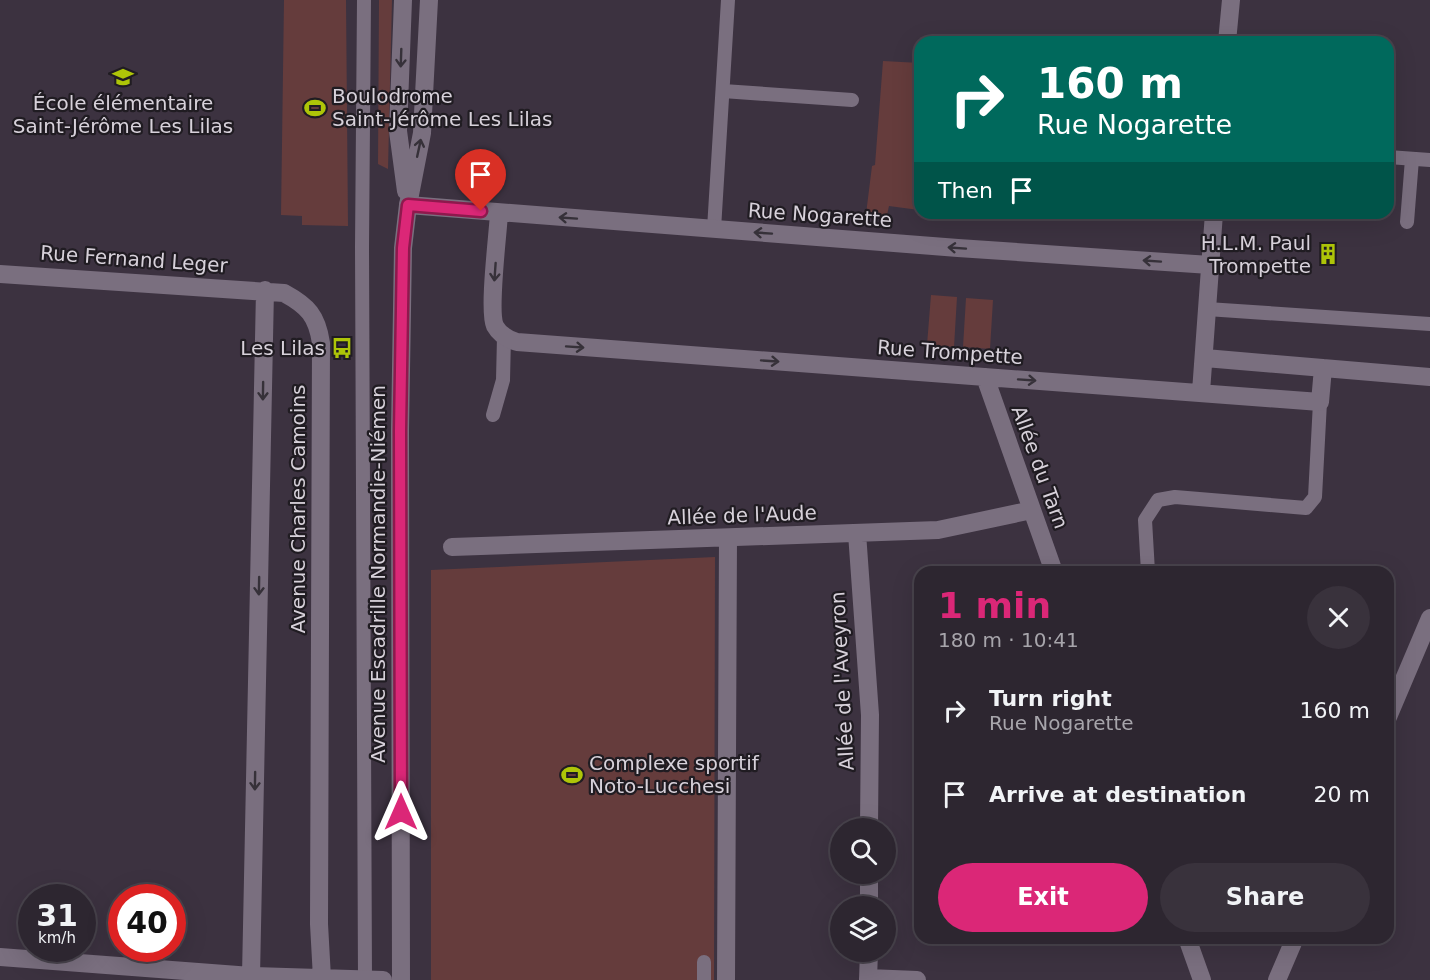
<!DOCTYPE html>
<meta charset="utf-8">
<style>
body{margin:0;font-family:"DejaVu Sans",sans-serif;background:#39323c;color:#f1f3f6;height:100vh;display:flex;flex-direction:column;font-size:22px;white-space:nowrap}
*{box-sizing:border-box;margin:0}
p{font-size:20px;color:#a7a5ab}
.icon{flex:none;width:33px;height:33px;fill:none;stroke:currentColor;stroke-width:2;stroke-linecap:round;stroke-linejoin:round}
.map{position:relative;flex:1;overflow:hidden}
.details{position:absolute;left:914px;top:566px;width:480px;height:378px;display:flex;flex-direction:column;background:#2d2630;border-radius:18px;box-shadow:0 6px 24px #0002,0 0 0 2px #48434c}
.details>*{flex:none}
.top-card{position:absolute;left:914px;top:36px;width:480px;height:183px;border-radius:18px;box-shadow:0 6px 24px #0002,0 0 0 2px #48434c;background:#00695c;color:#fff;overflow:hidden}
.fabs{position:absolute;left:830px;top:818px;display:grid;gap:12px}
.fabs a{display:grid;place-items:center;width:66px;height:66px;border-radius:50%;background:#2d2630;box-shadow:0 6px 24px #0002,0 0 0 2px #48434c;font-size:30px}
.speed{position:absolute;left:18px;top:884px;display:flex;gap:12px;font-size:30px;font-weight:700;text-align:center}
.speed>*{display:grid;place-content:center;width:78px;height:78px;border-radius:50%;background:#2d2630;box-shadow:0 6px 24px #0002,0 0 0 2px #48434c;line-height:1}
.speed small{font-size:15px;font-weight:400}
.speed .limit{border:9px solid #d22;background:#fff;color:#111}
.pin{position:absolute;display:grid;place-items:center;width:51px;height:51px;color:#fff;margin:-62px -26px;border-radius:50% 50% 50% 0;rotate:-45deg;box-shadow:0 0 6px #0007}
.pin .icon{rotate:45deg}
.me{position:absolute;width:66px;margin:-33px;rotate:0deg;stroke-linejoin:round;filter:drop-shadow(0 0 4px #0008)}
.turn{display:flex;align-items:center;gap:21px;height:126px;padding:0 24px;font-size:27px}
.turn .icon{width:78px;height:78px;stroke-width:2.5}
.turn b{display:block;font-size:42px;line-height:51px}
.then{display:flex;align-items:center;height:57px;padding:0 24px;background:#0003;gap:12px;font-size:22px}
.round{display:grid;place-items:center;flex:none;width:63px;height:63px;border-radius:32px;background:#39323c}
.summary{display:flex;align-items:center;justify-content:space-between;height:102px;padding:0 24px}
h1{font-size:36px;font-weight:600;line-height:45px;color:#db2777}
.cta{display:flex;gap:12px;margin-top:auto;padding:12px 24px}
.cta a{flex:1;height:69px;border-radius:36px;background:#db2777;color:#fff;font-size:24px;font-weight:600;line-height:69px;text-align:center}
.cta a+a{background:#39323c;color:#f1f3f6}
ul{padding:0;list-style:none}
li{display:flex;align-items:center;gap:18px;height:84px;padding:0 24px}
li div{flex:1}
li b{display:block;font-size:22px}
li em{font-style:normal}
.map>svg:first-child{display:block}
.green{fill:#653c3c}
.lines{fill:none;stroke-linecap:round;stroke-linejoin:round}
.lane{stroke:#7a6f7f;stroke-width:14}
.street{stroke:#7a6f7f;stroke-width:18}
.secondary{stroke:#7a6f7f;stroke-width:18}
.oneway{stroke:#363139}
.route-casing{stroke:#8e194d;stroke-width:15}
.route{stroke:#db2777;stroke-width:10}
.labels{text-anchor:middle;stroke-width:4.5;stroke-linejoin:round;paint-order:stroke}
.poi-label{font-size:20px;fill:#d7d1da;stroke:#201c22;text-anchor:start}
.street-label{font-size:20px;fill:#d7d1da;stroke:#201c22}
</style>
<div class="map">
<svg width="1430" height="980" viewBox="0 0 1430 980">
<rect width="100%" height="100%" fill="#3c3240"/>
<!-- green -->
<path class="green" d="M284,0H346L348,226L302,225V216L281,215Z
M379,0H392L388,169L378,164Z
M883,61L920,63L919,210L889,206L887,215L866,214L872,166L875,165Z
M931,295L957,297L954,347L927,345Z
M966,298L993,300L990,349L963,347Z
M715,557L714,980H431V570Z"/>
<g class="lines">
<!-- lane -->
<path class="lane" d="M364,0L362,247L365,980
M723,91L852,100
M1388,157L1430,160
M1407,222L1412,159
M714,229L728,0
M1207,309L1430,324
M493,415L503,380L504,337
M1148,572L1145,520L1158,500L1175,497L1306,508L1315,497L1320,402
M704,980V962"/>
<!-- street -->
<path class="street" d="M1227,42L1231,0
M408,205L958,248L1210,265
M499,213C498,234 488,311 495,326C500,335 507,339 517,342L1320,402L1323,368
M0,274L284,293C308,306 317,316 321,343L319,924L322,978
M1205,358L1430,377
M985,377L1054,572
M1201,392L1214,213
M857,533L870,715L869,828
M452,547L938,530L1032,510
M1388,717L1430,618
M869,906V873
M1187,938L1202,980
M0,957L251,976L383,980
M251,976L265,290
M868,978L917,980
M726,980L728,538
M868,980L869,951
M1277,980L1295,938"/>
<!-- secondary -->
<path class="secondary" d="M403,0L398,131L406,191
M401,980L400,431L403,248L408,205L422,133L429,0"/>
</g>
<!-- one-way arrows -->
<defs><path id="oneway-shaft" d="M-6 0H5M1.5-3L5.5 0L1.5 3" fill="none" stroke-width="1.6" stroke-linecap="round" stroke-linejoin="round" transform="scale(1.5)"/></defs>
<g class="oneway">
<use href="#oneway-shaft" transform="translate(401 58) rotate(92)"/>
<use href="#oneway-shaft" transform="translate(419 148) rotate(-78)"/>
<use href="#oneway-shaft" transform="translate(568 218) rotate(-176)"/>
<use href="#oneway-shaft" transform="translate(763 233) rotate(-176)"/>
<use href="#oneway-shaft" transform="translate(957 248) rotate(-176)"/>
<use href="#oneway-shaft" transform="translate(1152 261) rotate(-176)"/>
<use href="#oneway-shaft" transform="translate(495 272) rotate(94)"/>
<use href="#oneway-shaft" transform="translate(575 347) rotate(4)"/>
<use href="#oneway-shaft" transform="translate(770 361) rotate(4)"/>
<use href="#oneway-shaft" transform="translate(1027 380) rotate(4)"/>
<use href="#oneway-shaft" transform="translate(263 391) rotate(91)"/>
<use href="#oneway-shaft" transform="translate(259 586) rotate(91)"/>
<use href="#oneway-shaft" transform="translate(255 781) rotate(91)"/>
</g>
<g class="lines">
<defs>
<path id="route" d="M401,812L400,431L403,248L408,205L481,211"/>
</defs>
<!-- route casing -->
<use href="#route" class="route-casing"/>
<!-- route -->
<use href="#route" class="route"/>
</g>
<!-- icons -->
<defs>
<symbol id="school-bare" viewBox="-9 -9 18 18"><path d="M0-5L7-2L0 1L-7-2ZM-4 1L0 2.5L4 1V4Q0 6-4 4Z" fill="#aec508" stroke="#201c22" stroke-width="2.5" paint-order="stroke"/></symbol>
<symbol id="stadium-bare" viewBox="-9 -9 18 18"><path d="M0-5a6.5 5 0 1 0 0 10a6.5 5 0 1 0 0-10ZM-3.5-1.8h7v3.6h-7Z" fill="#aec508" stroke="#201c22" stroke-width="2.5" paint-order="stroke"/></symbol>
<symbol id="building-bare" viewBox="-9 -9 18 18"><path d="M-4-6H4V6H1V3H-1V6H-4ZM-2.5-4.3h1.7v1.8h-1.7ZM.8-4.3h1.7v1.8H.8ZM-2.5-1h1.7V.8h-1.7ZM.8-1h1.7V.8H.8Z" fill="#aec508" stroke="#201c22" stroke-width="2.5" paint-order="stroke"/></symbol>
<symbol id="bus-bare" viewBox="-9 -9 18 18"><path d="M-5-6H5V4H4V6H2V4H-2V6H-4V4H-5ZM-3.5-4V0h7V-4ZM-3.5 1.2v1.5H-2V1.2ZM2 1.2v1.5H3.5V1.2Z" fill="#aec508" stroke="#201c22" stroke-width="2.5" paint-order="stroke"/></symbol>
</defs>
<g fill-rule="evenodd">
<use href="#school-bare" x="108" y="62" width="30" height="30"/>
<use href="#stadium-bare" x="300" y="93" width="30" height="30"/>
<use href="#building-bare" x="1313" y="239" width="30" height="30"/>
<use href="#bus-bare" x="327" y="333" width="30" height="30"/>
<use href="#stadium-bare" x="557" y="760" width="30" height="30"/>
</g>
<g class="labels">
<!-- poi labels -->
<g class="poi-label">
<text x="332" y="103">Boulodrome<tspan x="332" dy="23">Saint-Jérôme Les Lilas</tspan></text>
<text x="123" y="110" text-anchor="middle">École élémentaire<tspan x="123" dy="23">Saint-Jérôme Les Lilas</tspan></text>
<text x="1311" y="250" text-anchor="end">H.L.M. Paul<tspan x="1311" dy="23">Trompette</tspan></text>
<text x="325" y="355" text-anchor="end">Les Lilas</text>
<text x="589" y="770">Complexe sportif<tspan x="589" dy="23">Noto-Lucchesi</tspan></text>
</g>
<!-- street labels -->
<g class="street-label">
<text transform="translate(820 215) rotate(4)" y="7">Rue Nogarette</text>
<text transform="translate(134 259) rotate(4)" y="7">Rue Fernand Leger</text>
<text transform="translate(950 352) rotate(4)" y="7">Rue Trompette</text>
<text transform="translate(1040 467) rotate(70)" y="7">Allée du Tarn</text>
<text transform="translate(298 509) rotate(-90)" y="7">Avenue Charles Camoins</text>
<text transform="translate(742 515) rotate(-2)" y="7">Allée de l'Aude</text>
<text transform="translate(378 574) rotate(-90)" y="7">Avenue Escadrille Normandie-Niémen</text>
<text transform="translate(842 681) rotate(-93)" y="7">Allée de l'Aveyron</text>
</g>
</g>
</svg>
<div class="fabs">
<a><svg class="icon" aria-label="search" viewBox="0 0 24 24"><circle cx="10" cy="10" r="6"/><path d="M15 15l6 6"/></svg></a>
<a><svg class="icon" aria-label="layers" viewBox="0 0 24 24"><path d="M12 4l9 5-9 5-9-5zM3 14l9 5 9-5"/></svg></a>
</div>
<div class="speed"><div>31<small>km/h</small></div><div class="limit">40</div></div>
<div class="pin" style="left:481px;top:211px;background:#d93025"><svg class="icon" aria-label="arrive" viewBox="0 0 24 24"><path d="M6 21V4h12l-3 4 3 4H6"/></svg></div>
<svg class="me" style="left:401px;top:812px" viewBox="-20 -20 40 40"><path d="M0-17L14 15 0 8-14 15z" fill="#db2777" stroke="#fff" stroke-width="4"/></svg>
<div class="top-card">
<div class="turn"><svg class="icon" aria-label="right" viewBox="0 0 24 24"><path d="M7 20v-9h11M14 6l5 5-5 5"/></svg><div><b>160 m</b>Rue Nogarette</div></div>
<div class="then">Then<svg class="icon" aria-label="arrive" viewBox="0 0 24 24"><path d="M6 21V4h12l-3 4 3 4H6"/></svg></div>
</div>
<section class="details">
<div class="summary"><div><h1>1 min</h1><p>180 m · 10:41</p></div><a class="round"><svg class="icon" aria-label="close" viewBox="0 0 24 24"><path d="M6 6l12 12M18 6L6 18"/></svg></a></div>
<ul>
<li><svg class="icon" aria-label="right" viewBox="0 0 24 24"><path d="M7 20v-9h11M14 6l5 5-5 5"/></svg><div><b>Turn right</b><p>Rue Nogarette</p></div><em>160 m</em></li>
<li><svg class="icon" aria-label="arrive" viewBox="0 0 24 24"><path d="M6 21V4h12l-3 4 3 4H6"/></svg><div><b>Arrive at destination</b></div><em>20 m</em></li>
</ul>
<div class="cta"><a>Exit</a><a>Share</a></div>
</section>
</div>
